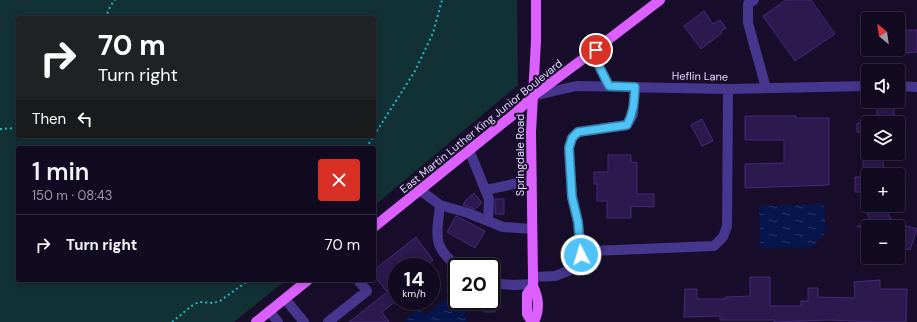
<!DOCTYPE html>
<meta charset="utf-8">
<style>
body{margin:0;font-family:"DM Sans",sans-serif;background:#1f182d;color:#f1f3f6;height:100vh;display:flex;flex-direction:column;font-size:15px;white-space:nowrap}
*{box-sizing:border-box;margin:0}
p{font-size:13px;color:#9c9aa5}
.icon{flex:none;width:22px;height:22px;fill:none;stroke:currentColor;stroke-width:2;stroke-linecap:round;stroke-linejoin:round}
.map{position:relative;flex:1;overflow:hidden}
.panel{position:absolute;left:16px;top:146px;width:360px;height:136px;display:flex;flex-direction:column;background:#120a20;border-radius:4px;box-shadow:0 2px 10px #0003,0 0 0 1px #312b3e}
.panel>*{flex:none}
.hud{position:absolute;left:16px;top:16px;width:360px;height:122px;border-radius:4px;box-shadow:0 2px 10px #0003,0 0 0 1px #312b3e;background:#202124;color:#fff;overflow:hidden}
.needle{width:26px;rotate:331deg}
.controls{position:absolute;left:861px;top:12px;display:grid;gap:8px}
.controls a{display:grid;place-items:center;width:44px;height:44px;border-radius:4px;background:#120a20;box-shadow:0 2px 10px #0003,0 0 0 1px #312b3e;font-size:20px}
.speed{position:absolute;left:388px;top:258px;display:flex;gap:8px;font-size:20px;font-weight:700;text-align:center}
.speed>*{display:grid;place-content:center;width:52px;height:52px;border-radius:50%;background:#120a20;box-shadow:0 2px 10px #0003,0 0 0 1px #312b3e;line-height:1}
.speed small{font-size:10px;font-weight:400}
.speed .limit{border:2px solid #111;border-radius:6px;background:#fff;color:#111}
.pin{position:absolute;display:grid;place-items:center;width:34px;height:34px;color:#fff;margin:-17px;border:2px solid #fff;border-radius:50%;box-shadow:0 1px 4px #0007}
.me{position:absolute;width:44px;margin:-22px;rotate:355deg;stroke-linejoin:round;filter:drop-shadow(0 0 3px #0008)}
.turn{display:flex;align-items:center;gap:14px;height:84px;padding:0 16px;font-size:18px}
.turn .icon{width:52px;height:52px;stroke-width:2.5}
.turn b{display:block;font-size:28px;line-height:34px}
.then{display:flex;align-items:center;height:38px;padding:0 16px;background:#0003;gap:8px;font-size:15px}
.round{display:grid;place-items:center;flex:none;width:42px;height:42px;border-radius:4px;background:#1f182d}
.headline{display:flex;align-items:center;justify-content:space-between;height:68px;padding:0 16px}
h1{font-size:24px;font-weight:600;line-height:30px}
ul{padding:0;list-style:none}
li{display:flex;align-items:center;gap:12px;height:60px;padding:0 16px;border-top:1px solid #312b3e}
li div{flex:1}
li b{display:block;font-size:15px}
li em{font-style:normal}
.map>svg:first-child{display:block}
.green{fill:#113135;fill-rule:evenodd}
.water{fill:url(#water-ripples)}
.building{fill:#2c194d;stroke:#46297b}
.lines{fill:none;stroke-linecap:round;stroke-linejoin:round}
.path{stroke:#26b6c5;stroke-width:2;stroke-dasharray:2 3;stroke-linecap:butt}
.minor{stroke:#47368d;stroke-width:10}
.major{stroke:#dc5fff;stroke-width:10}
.route-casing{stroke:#337fa1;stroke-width:10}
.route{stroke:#4fc3f7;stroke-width:7}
.labels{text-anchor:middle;stroke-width:4;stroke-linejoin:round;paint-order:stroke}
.street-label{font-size:11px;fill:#e3d8ff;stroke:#180e2b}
</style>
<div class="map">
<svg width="917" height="322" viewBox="0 0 917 322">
<defs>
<pattern id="water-ripples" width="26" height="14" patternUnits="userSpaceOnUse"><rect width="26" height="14" fill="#06154c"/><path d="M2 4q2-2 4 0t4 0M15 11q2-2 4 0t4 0" fill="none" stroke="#2a3667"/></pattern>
</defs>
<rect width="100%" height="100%" fill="#180e2b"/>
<!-- green -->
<path class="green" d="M0,0H517L518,85L374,206V148H18V280H286L234,322H0ZM18,18H374V136H18Z"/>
<!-- water -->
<path class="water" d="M824,204L826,232L813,247L760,248L759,206Z
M456,291L457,301H465L466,302L467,322H407L405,320L419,309L425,316Z"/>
<!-- building -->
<path class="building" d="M786,0H811L835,34L795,61L763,16Z
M704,11L713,24L720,20L726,28L721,31L722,33L701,49L684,26Z
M906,30H917V52L906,53Z
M877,107H894V123H877Z
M745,116H796V118H829V185L745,188V164L784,163V140H745Z
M702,119L713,141L702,146L691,125Z
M857,123H868V132H857Z
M863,153H881L886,175H863Z
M608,155H631V162L637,163V194H654V207L631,206V218H607V201H597V184H594V172H608Z
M855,177H868V192H855Z
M474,193L482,203L475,209L463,205L466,200Z
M495,199H504V214H495Z
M863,205H884L891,219L877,227H857L870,220Z
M456,216L485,231L475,248L447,232Z
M904,225L917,229L910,250L898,246V240Z
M416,237L433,260L424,267H397V305L395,302L382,312L389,322H349L387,292L374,276V270Z
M750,277H770V306H801V301H808V288H818V297L855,298L854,282L880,280V289H907L906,322H875L829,320L774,322V320H720V316L684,317L685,289H697V299H725V297L750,296Z
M484,301H495V312H484Z"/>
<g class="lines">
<!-- path -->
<path class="path" d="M105,18L111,5L115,0
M0,129L18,128
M366,148L415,71L433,33L442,0
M172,322L194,304L200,302L213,303L220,301L249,280"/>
<!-- minor -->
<path class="minor" d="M754,0L748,4V23L766,88
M596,50L599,66L609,86
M898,86L917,87
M533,96L576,86L728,89L868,86
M469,150L489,199L488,221
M420,190L440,205L468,213L503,227L532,229
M486,190L532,180
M440,205C437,235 431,247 459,267
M581,255L593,251L714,246L723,237L727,226L728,89
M533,277L555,276L568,271L575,264L581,255L578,222L572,197L569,148L572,138L578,132L627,125L633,115L635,87
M491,283L514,285L533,284
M285,299L304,322
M269,311L278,322
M328,322L367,291L358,280"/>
<!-- major -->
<path class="major" d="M374,227L513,115L533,96L587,56L660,0
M533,286C539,298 540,310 534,322
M256,322L308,280
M532,322L527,314V294L533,286V277L531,132L536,41V0"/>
</g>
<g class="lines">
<defs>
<path id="route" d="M581,255L578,222L572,197L569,148L572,138L578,132L627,125C634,112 634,102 635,87L609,86L599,66L596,50"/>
</defs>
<!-- route casing -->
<use href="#route" class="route-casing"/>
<!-- route -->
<use href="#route" class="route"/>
</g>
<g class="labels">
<!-- street labels -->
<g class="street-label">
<text transform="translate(700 76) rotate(1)" y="4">Heflin Lane</text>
<text transform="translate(481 126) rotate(-39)" y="4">East Martin Luther King Junior Boulevard</text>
<text transform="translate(520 155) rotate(-90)" y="4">Springdale Road</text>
</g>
</g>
</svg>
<div class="controls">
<a><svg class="needle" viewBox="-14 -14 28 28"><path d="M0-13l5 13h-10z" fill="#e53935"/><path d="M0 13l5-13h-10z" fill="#9c9aa5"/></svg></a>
<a><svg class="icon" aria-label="sound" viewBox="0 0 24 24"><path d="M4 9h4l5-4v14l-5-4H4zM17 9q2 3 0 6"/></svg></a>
<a><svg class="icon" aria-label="layers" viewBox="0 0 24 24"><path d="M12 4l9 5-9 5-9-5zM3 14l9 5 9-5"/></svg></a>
<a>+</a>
<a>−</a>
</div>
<div class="speed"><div>14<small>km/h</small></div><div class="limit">20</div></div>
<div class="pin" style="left:596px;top:50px;background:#d93025"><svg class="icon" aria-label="arrive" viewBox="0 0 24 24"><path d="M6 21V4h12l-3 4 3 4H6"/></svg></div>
<svg class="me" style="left:581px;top:255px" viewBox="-20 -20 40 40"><circle r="17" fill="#4fc3f7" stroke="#fff" stroke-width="3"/><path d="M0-11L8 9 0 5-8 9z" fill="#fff"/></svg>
<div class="hud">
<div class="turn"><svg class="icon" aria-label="right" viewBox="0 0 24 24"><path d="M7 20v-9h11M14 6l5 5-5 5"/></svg><div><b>70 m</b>Turn right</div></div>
<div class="then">Then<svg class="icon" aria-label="left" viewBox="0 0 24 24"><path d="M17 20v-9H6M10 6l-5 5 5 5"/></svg></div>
</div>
<section class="panel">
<div class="headline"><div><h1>1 min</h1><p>150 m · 08:43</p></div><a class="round" style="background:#d93025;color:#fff"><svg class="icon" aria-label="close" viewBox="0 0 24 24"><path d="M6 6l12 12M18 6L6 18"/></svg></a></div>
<ul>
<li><svg class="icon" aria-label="right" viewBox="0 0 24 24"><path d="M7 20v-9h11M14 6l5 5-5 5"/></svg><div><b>Turn right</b></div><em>70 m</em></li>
</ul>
</section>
</div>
